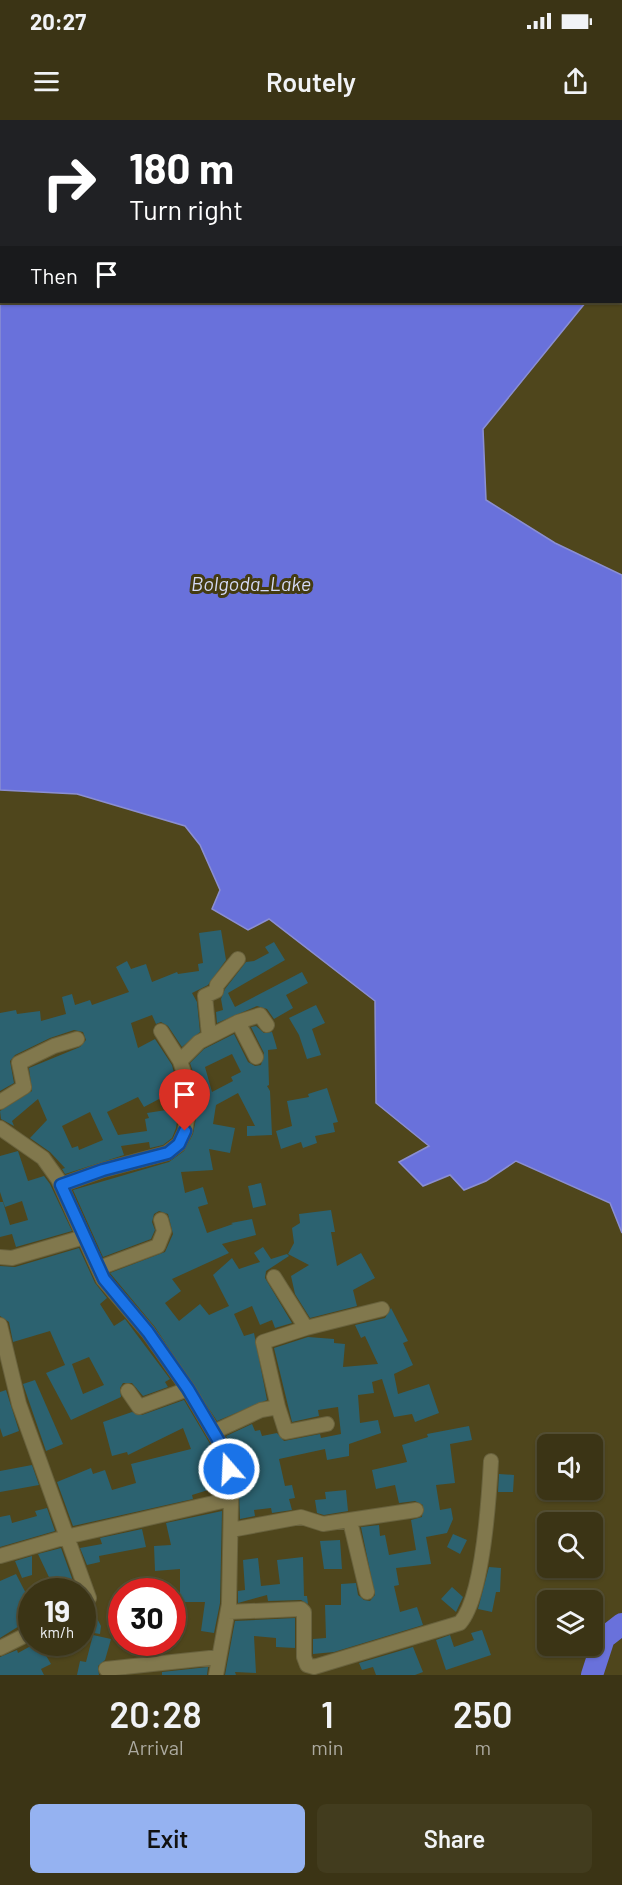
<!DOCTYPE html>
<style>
body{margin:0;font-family:Barlow,sans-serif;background:#423c1e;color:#f1f3f6;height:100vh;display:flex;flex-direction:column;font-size:22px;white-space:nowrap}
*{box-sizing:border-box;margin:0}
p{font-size:20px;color:#acaaa0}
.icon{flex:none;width:33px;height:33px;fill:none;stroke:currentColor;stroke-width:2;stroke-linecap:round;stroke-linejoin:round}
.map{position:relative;height:1555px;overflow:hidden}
.side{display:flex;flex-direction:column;background:#3b3415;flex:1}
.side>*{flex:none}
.top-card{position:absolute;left:0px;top:0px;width:622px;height:183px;box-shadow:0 2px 4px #0004,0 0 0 2px #544f34;background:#202124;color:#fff;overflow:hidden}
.controls{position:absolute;left:537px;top:1314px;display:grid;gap:12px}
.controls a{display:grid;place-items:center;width:66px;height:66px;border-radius:9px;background:#3b3415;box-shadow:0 2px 4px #0004,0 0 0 2px #544f34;font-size:30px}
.speed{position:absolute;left:18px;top:1458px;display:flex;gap:12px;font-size:30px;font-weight:700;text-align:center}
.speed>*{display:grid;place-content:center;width:78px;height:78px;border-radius:50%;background:#3b3415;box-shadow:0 2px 4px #0004,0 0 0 2px #544f34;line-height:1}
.speed small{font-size:15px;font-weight:400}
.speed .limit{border:9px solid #d22;background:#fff;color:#111}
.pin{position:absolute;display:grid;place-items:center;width:51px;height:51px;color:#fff;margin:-62px -26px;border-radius:50% 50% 50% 0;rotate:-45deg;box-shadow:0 0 6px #0007}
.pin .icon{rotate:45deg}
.me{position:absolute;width:66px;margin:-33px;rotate:341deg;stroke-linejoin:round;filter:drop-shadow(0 0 4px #0008)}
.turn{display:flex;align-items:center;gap:21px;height:126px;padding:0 30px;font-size:27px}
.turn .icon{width:78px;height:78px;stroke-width:2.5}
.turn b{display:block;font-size:42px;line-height:51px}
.then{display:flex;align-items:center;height:57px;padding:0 30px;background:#0003;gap:12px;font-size:22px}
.eta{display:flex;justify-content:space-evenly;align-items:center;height:102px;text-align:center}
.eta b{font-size:36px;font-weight:600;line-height:42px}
.cta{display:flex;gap:12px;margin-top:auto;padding:12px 30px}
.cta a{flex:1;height:69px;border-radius:9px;background:#95b2f1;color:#111;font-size:24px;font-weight:600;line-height:69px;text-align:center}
.cta a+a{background:#423c1e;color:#f1f3f6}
.status{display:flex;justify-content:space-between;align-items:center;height:42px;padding:0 30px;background:#3b3415;direction:ltr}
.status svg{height:16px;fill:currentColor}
header{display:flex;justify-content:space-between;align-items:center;height:78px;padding:0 30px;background:#3b3415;font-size:27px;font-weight:600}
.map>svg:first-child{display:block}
.water{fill:#6971db;stroke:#8b8fd2;stroke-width:1.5}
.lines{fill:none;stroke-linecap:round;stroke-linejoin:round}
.river{stroke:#6971db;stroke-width:22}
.building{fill:#2c6270;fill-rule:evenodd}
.minor-casing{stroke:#69623d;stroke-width:16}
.minor{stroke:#81784d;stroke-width:14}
.route-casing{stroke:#114b97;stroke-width:15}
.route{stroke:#1a73e8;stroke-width:10}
.labels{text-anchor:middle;stroke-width:6;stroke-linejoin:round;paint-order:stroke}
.water-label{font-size:20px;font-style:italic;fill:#d4d9f5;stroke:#443b10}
</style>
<div class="status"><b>20:27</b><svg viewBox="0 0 49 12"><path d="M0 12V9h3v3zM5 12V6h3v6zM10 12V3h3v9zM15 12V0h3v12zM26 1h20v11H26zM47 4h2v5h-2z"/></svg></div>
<header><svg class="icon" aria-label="menu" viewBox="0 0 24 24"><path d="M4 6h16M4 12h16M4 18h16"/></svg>Routely<svg class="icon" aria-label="share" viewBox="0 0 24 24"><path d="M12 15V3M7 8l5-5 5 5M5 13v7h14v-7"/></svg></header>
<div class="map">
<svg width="622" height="1555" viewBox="0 0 622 1555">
<rect width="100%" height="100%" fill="#4f461c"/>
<!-- water -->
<path class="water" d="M0,0H593L2,2V182H586L483,309L486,380L555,423L622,455V1113L610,1083L516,1041L486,1061L464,1070L450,1055L423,1066L399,1042L429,1026L376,983L375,881L269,799L248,810L212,789L220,770L200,725L185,706L77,674L0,670Z"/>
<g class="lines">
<!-- river -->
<path class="river" d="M592,1555L604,1518L622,1504"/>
</g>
<!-- building -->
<path class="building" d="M221,810L226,840L208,865L192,873L197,882L200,912L182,927L168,906L161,902L156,904L152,895L131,903L138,928L155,919L172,945L178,969L144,987L138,977L107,992L118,1015L147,1011L145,999L149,998L147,993L179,988L176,1008L172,1018L163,1025L150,1028L149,1022L121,1026L124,1035L65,1054L62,1049L65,1048L50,1032L30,1018L47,1000L38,979L12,1001L14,1006L1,999L0,991L32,971L29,948L80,927L86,920L83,912L74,910L50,918L15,935L10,941L14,963L0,971V893L16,890L17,894L40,891L41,901L66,894L62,877L72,874L75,885L90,880L92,885L129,872L116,847L127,841L131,849L146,844L152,862L177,852L178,854L199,851L198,844L203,843L199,813ZM90,992L103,1020L79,1030L78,1026L72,1028L62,1006Z
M274,822L285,840L228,873L235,887L302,852L308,863L286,875L293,888L274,899L267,889L257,886L217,903L216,892L223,890L221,879L225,869L246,842L254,841L269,833L265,827Z
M316,885L325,903L312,909L321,935L307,939L299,915L289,898Z
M256,906L264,913L272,912L276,925L277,929L268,930L269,965L267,966L270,971L272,1015L247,1016V1006H255L238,973L216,985L213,1004L235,1008L230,1033L209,1029L213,1050L181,1052L185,1073L203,1067L208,1084L198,1087L207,1113L233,1104L231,1103L252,1099L256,1115L222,1124L229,1133L172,1159L181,1171L165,1183L179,1201L200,1184L209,1195L229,1186L213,1155L232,1138L239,1149L260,1142L254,1133L263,1127L271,1139L287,1134L289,1136L266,1151L265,1158L292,1203L275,1208L272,1200L260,1205L252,1186L234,1194L244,1216L254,1213L267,1280L217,1301L155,1207L110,1153L165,1132L173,1114L168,1094L159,1091L154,1094L152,1102L155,1110L151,1119L103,1137L73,1070L169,1042L184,1031L193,1014L197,993L196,961L190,943L204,929L234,914L248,942L255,946L261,945L264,933L251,907ZM232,934L241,952L231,957L233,961L212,972L205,947Z
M327,968L338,1002L333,1003L335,1012L315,1016L317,1023L303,1028L301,1022L281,1029L276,1011L292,1006L287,981L309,977L308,974Z
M18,1031L28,1061L44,1056L50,1064L72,1111L16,1127L12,1114L0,1117V1082H3L10,1105L28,1100L22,1081L5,1087L0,1072V1036Z
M261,1063L266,1085L253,1088L248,1066Z
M331,1090L335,1112H331L337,1146L361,1133L375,1158L353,1170L357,1186L310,1198L295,1174L291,1156L309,1145L288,1134L294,1123L292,1108L300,1103L299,1094Z
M79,1128L95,1163L107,1178L100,1184L114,1206L125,1199L170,1259L165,1262L168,1267L143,1276L132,1263H123L120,1268L121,1277L71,1300L46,1253L65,1245L50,1211L13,1222L9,1202L0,1196V1146L15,1147ZM89,1237L104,1265L83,1274L72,1244Z
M391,1188L408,1221L403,1223L413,1245L394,1254L398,1274L429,1264L439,1293L415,1302L412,1294L394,1297L382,1259L372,1262L374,1273L358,1275L360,1303L378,1300L381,1313L349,1324V1336L327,1340L325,1329L279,1339L285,1366L292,1365L295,1378L289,1379L292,1390L272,1393L271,1388L254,1390L255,1396L240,1399L238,1348L226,1316L252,1304L255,1311L260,1310L262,1316L277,1313L284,1321L320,1314L321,1318L341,1314L338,1287L318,1290L319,1296L292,1302L274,1228L308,1217L334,1219V1223L345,1224L343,1247L378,1244L365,1216L361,1218L355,1205L385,1198Z
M35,1260L63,1324L46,1331L23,1264Z
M6,1270L19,1311L3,1317L0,1308V1272Z
M184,1280L216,1334L221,1366L192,1375L193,1379L73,1406L57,1362L91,1348L93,1354L105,1350L112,1370L136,1363L131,1344L191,1329L183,1308L128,1335L127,1332L112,1336L103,1302L132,1292L142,1295Z
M469,1306L472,1320L450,1324L455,1363L436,1365L440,1390L451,1388L453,1399L447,1413L426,1417L431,1444L396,1448L399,1465L394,1466L400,1492L417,1487L423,1505L334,1532L313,1534V1519L326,1518L325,1485H341V1464L356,1463L358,1475L364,1480L370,1481L375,1475L361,1407L379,1405L380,1416L385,1415L389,1435L416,1430L411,1400L422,1397L423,1385L415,1381L399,1383L395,1365L376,1369L372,1350L407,1342L402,1325L428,1317L427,1314Z
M32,1345L39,1365L0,1372V1351Z
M499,1354L514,1355L513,1372H498Z
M346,1370L348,1391L324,1395L317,1393L315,1380L326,1379L325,1372Z
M47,1388L55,1411L0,1427V1397L10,1395L12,1403L37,1396L35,1391Z
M222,1391L220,1483L214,1513L201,1511L205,1482H180V1449L155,1451L154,1426L171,1425L166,1403Z
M142,1409L146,1427L99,1436L100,1442L87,1445L80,1428L102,1424L100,1418Z
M453,1414L467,1420L460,1434L447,1427Z
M340,1420L342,1449H324L320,1421Z
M61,1428L77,1472H56L38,1434Z
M32,1436V1455L22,1458L15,1441Z
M303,1437L304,1476H307L308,1484L301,1480L268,1481L267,1475L238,1483V1471L245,1470L243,1440L258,1438L261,1466L280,1464L277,1440Z
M489,1447L501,1448L500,1472H496L492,1492L478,1489Z
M16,1454L32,1485V1498L0,1518V1461Z
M452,1467L463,1477L456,1492L441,1479Z
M92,1489L101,1506L100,1514L82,1511V1495Z
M295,1498V1528L276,1527V1518L254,1516L256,1553L235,1552L236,1555H225L235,1501Z
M482,1510L491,1535L446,1550L436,1520L450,1515L454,1527L474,1520L471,1513Z
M93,1515L111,1519L105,1540L98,1546L99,1555H77L80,1541L86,1542Z
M38,1522L51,1544L41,1549L44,1555H0V1537L17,1530L18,1533Z
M413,1527L423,1552L415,1555H376L373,1547L362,1550L359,1543Z
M208,1547L207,1555H162V1552Z"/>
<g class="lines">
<defs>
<path id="minor" d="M238,902L260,895L267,905
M209,916L205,876L216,871L217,865L238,839
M180,941L199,922L238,902L256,937
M0,982L24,967L19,943L54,926L77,919
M0,1008L43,1038L58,1059L103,1159L148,1212L188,1269L224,1330L229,1349L231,1379L229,1484L216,1555
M61,1065L103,1050L167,1033L179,1024L185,1011L188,993L187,962L180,941L161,911
M0,1137L12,1138L84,1117
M99,1148L158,1126L164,1111L161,1100
M0,1205L19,1284L89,1478L82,1486
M306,1208L382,1189
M128,1271L139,1287L188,1269
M278,1287L286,1312L327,1304
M214,1312L261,1290L278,1287L263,1222L306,1208L274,1157
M350,1401L367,1472
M231,1410L301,1397L323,1404L416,1390
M0,1436L66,1417L231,1379
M228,1492L301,1489L304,1492V1537L307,1545L314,1547L460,1503C483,1477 489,1378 491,1341
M0,1528L32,1512
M106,1549L219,1537"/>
</defs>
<!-- minor casing -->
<use href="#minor" class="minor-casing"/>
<!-- minor -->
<use href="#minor" class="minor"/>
</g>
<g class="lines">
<defs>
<path id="route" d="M185,1011L179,1024L168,1033L103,1050L61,1065L104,1159L148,1212L188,1269L224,1330L229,1349"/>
</defs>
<!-- route casing -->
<use href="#route" class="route-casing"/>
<!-- route -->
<use href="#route" class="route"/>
</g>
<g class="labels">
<!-- water labels -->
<g class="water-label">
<text x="251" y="471">Bolgoda_Lake</text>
</g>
</g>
</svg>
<div class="controls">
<a><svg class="icon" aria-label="sound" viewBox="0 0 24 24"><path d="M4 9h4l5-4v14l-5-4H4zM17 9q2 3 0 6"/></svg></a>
<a><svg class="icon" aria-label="search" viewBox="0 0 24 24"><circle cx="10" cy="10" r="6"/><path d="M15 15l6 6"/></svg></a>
<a><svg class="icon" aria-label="layers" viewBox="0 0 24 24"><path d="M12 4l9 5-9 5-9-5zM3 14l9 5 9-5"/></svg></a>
</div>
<div class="speed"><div>19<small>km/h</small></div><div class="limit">30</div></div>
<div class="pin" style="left:185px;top:1011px;background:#d93025"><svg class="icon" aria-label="arrive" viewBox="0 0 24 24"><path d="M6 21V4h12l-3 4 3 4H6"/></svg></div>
<svg class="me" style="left:229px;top:1349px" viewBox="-20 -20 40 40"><circle r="17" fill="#1a73e8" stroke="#fff" stroke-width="3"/><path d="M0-11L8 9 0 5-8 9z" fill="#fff"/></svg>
<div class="top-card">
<div class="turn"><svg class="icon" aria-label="right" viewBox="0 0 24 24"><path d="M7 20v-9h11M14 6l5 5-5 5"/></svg><div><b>180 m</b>Turn right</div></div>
<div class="then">Then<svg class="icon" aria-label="arrive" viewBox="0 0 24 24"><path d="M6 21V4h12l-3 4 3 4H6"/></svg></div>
</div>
</div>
<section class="side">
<div class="eta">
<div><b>20:28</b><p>Arrival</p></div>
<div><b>1</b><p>min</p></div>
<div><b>250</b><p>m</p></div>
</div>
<div class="cta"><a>Exit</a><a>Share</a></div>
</section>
